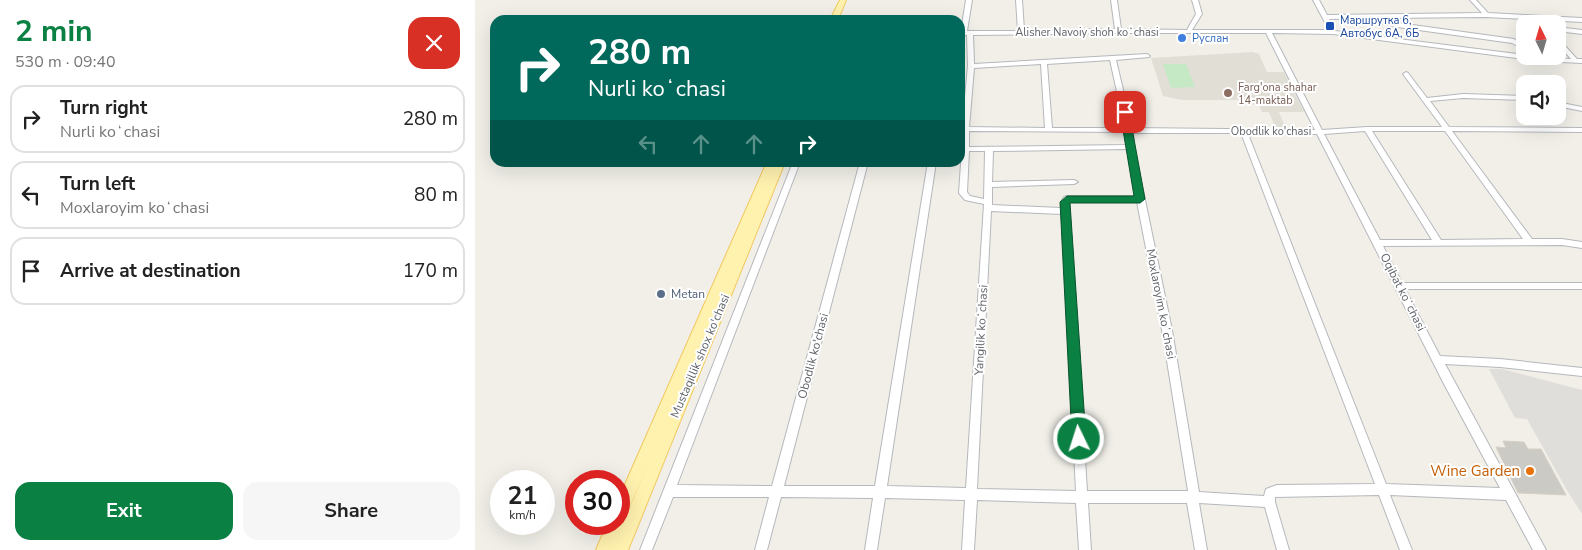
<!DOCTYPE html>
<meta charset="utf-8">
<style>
body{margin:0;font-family:"Nunito Sans",sans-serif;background:#f6f6f6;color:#222;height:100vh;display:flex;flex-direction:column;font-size:19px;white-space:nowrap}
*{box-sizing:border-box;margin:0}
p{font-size:16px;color:#767676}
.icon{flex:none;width:28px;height:28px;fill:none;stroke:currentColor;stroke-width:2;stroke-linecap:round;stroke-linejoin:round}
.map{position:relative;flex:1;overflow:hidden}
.details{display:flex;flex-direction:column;background:#fff;width:475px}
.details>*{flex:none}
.hud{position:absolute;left:15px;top:15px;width:475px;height:152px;border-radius:15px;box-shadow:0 5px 20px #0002;background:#00695c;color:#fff;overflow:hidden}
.needle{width:32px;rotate:355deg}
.buttons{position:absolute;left:1041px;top:15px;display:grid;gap:10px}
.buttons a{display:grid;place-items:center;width:50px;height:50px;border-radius:10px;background:#fff;box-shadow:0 5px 20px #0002;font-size:25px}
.speed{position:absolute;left:15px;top:470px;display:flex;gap:10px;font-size:25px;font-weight:700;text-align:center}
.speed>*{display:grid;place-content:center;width:65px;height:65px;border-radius:50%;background:#fff;box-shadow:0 5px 20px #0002;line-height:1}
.speed small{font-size:12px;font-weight:400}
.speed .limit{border:8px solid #d22;background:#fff;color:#111}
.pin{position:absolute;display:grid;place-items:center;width:42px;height:42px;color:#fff;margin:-21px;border-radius:10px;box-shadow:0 2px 8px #0006}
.me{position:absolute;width:55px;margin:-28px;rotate:356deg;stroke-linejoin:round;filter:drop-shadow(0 0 4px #0008)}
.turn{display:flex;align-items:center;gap:18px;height:105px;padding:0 15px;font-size:22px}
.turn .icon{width:65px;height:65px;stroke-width:2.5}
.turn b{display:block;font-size:35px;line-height:42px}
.lanes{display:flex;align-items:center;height:48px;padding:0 15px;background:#0003;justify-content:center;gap:25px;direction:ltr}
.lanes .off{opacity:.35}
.round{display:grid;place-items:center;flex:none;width:52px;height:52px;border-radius:15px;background:#f6f6f6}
.head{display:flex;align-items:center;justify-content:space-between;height:85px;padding:0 15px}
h1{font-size:30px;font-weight:700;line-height:38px;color:#0b8043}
.button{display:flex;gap:10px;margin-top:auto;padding:10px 15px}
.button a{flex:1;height:58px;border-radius:15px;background:#0b8043;color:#fff;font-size:20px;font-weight:700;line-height:58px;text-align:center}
.button a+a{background:#f6f6f6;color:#222}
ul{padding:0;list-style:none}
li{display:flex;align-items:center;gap:15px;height:68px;margin:0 10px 8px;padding:0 5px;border:2px solid #e0e0e0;border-radius:15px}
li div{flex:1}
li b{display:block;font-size:19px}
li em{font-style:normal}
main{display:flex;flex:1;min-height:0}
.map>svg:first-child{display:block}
.industrial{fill:#e0deda}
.education{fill:#e1ded6}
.green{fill:#c5e8c5}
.building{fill:#cccac5;stroke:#d6d1c6}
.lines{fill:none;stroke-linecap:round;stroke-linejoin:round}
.minor-casing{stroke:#b5b8bc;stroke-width:2}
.major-casing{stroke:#f2c960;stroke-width:2}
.minor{fill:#fff;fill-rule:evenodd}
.major{fill:#fff2af;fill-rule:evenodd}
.route{fill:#0b8043;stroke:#07532c}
.transit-dot{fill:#1a4fb4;stroke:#fff;stroke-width:2}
.shop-dot{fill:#3f7fe0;stroke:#fff;stroke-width:2}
.education-dot{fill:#8d6e63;stroke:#fff;stroke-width:2}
.service-dot{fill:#5c6f8a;stroke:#fff;stroke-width:2}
.food-dot{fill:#e8710a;stroke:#fff;stroke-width:2}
.labels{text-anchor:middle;stroke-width:4;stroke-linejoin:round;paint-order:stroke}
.far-transit-label{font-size:11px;fill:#164399;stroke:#fff;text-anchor:start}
.far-street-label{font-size:11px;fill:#5f6368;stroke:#fff}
.far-shop-label{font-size:11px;fill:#366cbe;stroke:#fff;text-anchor:start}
.far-education-label{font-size:11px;fill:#785e54;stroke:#fff;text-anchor:start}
.street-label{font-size:12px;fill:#5f6368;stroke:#fff}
.service-label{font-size:12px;fill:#4e5e75;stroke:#fff;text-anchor:start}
.near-food-label{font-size:15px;fill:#c56008;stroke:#fff;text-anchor:end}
</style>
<main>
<section class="details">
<div class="head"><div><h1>2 min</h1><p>530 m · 09:40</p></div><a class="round" style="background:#d93025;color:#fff"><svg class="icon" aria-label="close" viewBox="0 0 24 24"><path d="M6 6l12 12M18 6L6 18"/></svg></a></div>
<ul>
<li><svg class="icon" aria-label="right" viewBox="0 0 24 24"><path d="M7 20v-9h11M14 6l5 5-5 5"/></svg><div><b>Turn right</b><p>Nurli koʻchasi</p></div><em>280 m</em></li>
<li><svg class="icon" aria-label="left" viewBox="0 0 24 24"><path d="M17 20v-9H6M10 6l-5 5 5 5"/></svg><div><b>Turn left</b><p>Moxlaroyim koʻchasi</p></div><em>80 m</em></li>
<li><svg class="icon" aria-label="arrive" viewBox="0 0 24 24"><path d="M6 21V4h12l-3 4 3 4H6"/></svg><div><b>Arrive at destination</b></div><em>170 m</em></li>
</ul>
<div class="button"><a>Exit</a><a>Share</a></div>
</section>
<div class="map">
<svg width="1107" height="550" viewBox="0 0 1107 550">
<rect width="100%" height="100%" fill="#f1efe8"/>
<!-- industrial -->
<path class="industrial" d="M1014,369H1027L1107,390V514L1093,492L1052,419L1040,418Z"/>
<!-- education -->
<path class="education" d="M778,52L784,54L792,72H809L829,112H804L810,127H800L794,112H787L784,105H778L776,100H707L688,96L676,58Z"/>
<!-- green -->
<path class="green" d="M688,64H711L720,87L696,88Z"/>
<!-- building -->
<path class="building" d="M1028,441L1049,442L1053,449H1066L1091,495L1043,493L1021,447L1031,448Z"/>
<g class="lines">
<defs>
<path id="minor" d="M491,0H497L492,31H543L541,0H547L549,30L640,29L636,0H642L646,29L712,30L721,14L717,0H723L727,14L717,30H854L838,0H844L852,15L1007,13L995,0H1001L1013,13L1107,18V22L1011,17L903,18L916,22L1039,39L1050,46V51L1048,55L1050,56L1096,59L1082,43V37L1102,59H1107V63L1065,61L858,34L797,33L847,130L892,127H967L928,74L931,72L933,73L952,98L988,94L1050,96V100L988,98L955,101L974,127L1107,128V132L977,131L1057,239H1087L1107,242V248L1087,245L908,246L927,283H1107V289H930L965,356L1025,359L1107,368V376L1025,367L970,364L1071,550H1058L1031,500L915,495L937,550H925L904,495L800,497V502L814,550H802L790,507L724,503L732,550H720L712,503H613L616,550H604L601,503L502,500L499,550H487L490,500L410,498L402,550H390L398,498L306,497L292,550H280L294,497H198L177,550H165L318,162H325L202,485L297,486L385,162H393L309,486H400L453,162H461L412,486L491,488L509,204L490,200L484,193L487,149V131H485V127H487L493,66L492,35H485V31H486ZM898,18V20L915,26L1037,43L1046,48L1042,54L860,31L854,19ZM643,33H791L840,130L657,128L641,60L674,57L675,56L672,54L499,64L498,35ZM635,60L650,128H577L572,64ZM566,64L570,128L494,127L499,68ZM494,131L651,132V145L494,147ZM890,131L957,240H905L849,134ZM897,131H970L1048,239L966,240ZM658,133H766L900,484L802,485L791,489L789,496L724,492L697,330L659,147ZM773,134H842L969,384L1025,488L911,484ZM652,149L661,196H592L589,197L586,202V208L517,205V187L599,184L603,182L599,180L517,182L518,151ZM494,151H510L509,199L495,196L492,192ZM594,202H662L687,330L713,491H612ZM516,211L587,214L601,491L502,489Z
M1082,27L1107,30V34L1082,31Z
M1082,102L1107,107V111L1082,106Z"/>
<path id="major" d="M365,0H371L363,20H355Z
M292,162H310L153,550H137L174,462L149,520L147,521L148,524L137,550H121L132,524H144V498Z"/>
</defs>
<!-- minor casing -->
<use href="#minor" class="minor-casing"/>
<!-- major casing -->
<use href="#major" class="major-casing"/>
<!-- minor -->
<use href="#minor" class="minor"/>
<!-- major -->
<use href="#major" class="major"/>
</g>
<!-- route -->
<path class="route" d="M647,110L654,112L670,199L665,203H595L611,439L609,444L604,446L599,444L597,439L585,202L592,196H659L645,112Z"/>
<!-- markers -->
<rect class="transit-dot" x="850" y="21" width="10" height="10" rx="2.5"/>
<circle class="shop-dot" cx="707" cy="38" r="5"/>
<circle class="education-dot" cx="753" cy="93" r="5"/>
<circle class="service-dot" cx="186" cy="294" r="5"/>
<circle class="food-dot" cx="1055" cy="471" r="5"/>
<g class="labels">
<!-- far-transit labels -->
<g class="far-transit-label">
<text x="865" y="24">Маршрутка 6,<tspan x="865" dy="13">Автобус 6А, 6Б</tspan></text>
</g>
<!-- far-street labels -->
<g class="far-street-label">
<text x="612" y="36">Alisher Navoiy shoh koʻchasi</text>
<text x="796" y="135">Obodlik ko'chasi</text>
</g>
<!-- far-shop labels -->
<g class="far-shop-label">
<text x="717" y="42">Руслан</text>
</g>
<!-- far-education labels -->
<g class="far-education-label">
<text x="763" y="91">Farg'ona shahar<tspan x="763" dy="13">14-maktab</tspan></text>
</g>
<!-- street labels -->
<g class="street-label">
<text transform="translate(928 292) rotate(63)" y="4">Oqibat koʻchasi</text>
<text transform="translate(686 304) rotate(79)" y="4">Moxlaroyim koʻchasi</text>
<text transform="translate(506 330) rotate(-87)" y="4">Yangilik koʻchasi</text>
<text transform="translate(225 356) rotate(-67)" y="4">Mustaqillik shox ko'chasi</text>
<text transform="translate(338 356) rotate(-75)" y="4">Obodlik ko'chasi</text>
</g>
<!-- service labels -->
<g class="service-label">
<text x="196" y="298">Metan</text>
</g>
<!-- near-food labels -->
<g class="near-food-label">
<text x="1045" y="476">Wine Garden</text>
</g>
</g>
</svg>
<div class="buttons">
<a><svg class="needle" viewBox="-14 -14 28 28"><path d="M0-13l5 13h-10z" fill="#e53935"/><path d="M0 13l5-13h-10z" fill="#767676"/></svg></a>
<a><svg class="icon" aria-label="sound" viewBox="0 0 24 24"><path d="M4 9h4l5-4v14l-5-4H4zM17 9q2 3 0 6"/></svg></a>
</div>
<div class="speed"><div>21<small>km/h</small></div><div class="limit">30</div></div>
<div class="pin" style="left:650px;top:112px;background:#d93025"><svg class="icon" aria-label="arrive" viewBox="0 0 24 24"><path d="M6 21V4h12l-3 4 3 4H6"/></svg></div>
<svg class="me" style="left:604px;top:439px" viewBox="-20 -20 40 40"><circle r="17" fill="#0b8043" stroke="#fff" stroke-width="3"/><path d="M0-11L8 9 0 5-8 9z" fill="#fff"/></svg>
<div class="hud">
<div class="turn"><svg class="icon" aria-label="right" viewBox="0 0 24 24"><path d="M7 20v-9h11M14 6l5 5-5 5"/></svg><div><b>280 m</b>Nurli koʻchasi</div></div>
<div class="lanes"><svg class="icon off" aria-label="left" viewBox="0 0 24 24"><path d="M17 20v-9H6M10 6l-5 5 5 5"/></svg><svg class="icon off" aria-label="ahead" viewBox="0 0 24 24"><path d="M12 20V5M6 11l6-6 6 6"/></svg><svg class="icon off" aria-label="ahead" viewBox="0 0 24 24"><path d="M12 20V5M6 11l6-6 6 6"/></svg><svg class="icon" aria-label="right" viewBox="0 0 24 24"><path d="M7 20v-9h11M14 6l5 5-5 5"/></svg></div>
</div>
</div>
</main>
